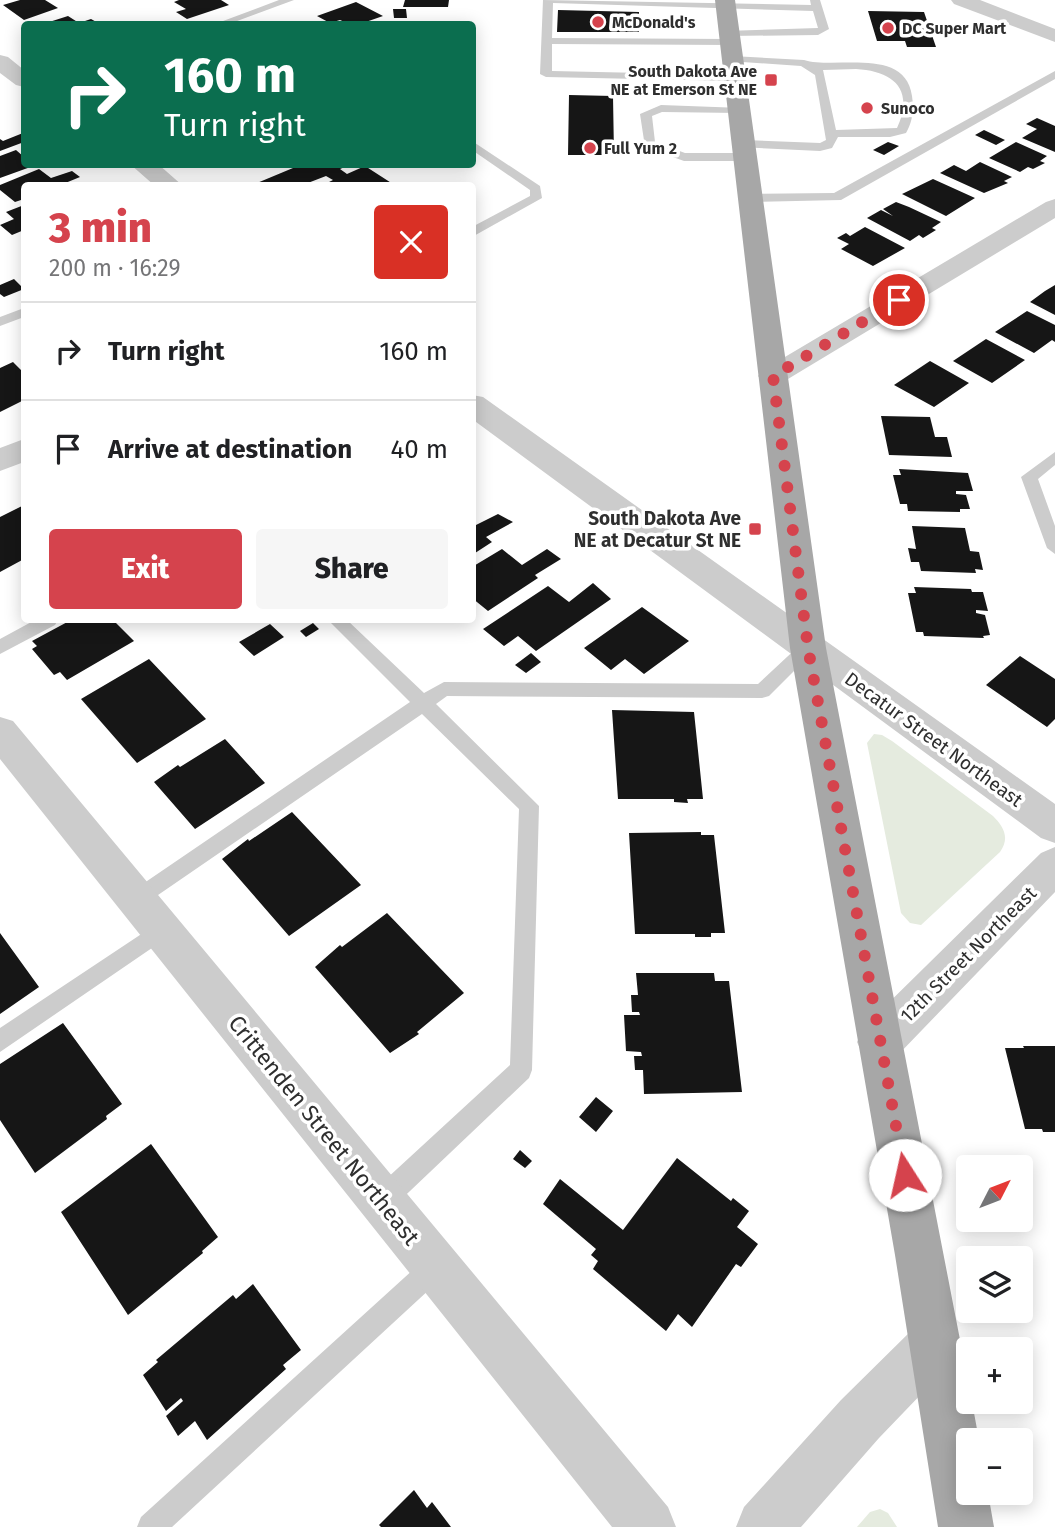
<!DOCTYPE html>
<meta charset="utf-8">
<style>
body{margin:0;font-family:"Fira Sans",sans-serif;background:#f6f6f6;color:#202124;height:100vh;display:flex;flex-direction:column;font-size:26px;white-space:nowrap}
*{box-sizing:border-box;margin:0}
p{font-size:23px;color:#757577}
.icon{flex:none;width:38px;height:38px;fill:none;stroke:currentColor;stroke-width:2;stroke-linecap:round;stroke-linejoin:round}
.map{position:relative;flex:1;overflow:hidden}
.details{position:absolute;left:21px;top:182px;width:455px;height:441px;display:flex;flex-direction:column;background:#fff;border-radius:7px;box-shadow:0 4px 18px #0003}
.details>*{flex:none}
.hud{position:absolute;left:21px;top:21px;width:455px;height:147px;border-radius:7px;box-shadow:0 4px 18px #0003;background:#0b6e4f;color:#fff;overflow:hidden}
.needle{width:46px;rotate:48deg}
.fabs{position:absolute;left:956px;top:1155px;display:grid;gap:14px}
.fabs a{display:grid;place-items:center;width:77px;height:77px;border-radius:7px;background:#fff;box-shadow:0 4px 18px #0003;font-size:35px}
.pin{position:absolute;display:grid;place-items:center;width:60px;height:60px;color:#fff;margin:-30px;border:4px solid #fff;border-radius:50%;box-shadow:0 2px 7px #0007}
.me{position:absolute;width:77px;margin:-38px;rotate:350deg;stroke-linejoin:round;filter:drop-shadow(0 0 5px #0008)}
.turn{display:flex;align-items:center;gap:24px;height:147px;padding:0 28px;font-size:32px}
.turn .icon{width:91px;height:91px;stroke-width:2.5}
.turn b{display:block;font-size:49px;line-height:60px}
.round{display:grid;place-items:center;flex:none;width:74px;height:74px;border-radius:7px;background:#f6f6f6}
.headline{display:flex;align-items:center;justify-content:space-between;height:119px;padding:0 28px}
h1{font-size:42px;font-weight:800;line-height:52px;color:#d5434d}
.action{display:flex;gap:14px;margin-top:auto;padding:14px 28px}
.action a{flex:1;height:80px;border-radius:7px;background:#d5434d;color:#fff;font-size:28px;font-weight:800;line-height:80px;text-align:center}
.action a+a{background:#f6f6f6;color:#202124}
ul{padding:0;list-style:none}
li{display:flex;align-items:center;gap:21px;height:98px;padding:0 28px;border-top:2px solid #e0e0e0}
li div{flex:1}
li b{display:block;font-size:26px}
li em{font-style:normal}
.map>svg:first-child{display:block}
.green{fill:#e5ebdf}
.building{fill:#161616}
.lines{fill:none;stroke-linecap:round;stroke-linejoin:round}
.lane{fill:#ccc;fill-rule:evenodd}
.street{fill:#ccc;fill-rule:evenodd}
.primary{fill:#a7a7a7;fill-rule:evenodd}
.route{stroke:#d5434d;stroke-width:12;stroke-dasharray:0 21.6}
.poi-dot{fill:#d5434d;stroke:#fff;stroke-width:2.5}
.labels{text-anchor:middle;stroke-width:7;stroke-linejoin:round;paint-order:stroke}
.far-poi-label{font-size:16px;font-weight:bold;fill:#2f2f2f;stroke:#fff;text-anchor:start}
.poi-label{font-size:19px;font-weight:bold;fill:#2f2f2f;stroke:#fff;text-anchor:end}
.street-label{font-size:19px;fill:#2f2f2f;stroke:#fff}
.near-street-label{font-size:23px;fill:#2f2f2f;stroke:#fff}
</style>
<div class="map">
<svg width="1055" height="1527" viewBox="0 0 1055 1527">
<rect width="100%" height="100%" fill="#fff"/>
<!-- green -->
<path class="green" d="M874,734L882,735L892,741L993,816C1004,827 1010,838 1000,852L921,925L910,923L901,913L867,743Z
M880,1509L888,1513L897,1527H857L870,1512Z"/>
<!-- building -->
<path class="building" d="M20,0H45L58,8L24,20L3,5Z
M179,0H221L229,5L187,19L176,12L186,9L174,2Z
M405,0H449L448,7H403Z
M356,2L383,16L360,24H349L340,20L330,23L317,16Z
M393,9H406L407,18H394Z
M558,10L639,12V32H557Z
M868,11L924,12L936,47H907L905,41H877Z
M68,16L79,23L91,19L100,24H43Z
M569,95L613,96L614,155H568Z
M1037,118L1055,126V152L1022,138L1037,129L1026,124Z
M984,130L1005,140L996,145L975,135Z
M23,133L24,142L0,151V139L3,141Z
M888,142L899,146L884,155L873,150Z
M1016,142L1047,156L1040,161L1045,163L1033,169L1028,167L1020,172L989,158Z
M16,150L24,157V164L36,165L0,178V156Z
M980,162L1012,177L1004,181L1008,183L984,193L940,173L954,165L966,171Z
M288,164H352L340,169L347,174L365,166L396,186H321L333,180L326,176L300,186H250L293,168Z
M39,169L51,178L72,171L80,177L58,186H24V199L15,202L0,190V185Z
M933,179L975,198L946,216L902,194Z
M896,202L909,207L941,222L932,228L936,230L923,238L919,235L910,241L867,218L881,210L893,216L883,209Z
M24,205V230L12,235L0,225L14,219L6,212Z
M865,227L905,248L873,266L841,249L849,244L837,238L846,233L850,236Z
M14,279L24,289L4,297L0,294V285Z
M1055,285V315L1030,302L1045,291Z
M1027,311L1055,325V342L1052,340L1034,353L995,332Z
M986,339L1025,360L992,383L953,361Z
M930,361L969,383L934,407L894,385Z
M13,362L24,373V400L0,412V368Z
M881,416L930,417L935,437H947L952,457L889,455Z
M899,469L968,473L973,491H956V494L966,495L970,509H960V512L908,511L907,504H900L893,475H901Z
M24,505V559L0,572V517Z
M498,514L513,522L486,537L492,542L472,555V527Z
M912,526L965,528L970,551L979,552L983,570L975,569L976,573L921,571L919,562H911L908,548L916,549Z
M502,549L522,565L547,549L561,559L535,575L538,578L488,611L472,598V567Z
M593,583L611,599L536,651L518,636L504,646L483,629L548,586L569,602Z
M914,587L971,589L972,592H983L988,611L976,610V613L985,615L990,635L983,636L984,638L924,636L923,632H916L908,593H916Z
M642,607L689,641L644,674L625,659L611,670L584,648Z
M71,620H113L134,641L67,680L60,672L54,675L32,649L37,646L32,641Z
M313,623L319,629L306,637L300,631Z
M270,624L284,637L254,656L239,642Z
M531,653L541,662L526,673L515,665Z
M1020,656L1055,679V719L1047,727L986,685Z
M149,659L206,719L137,763L81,699Z
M612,710L694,712L703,799H687L688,803L674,802V799H618Z
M225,739L265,783L195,829L154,782L178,765L180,767Z
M292,812L361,885L289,936L222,859L248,839L249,841Z
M701,832V835H714L725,933H711V937H695V934H635L629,833Z
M387,913L464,993L417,1032L419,1034L390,1053L315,967L340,945L342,947Z
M0,933L39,987L0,1014Z
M636,973H714L715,981H729L742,1092L644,1094L643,1070H635L634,1056H642L641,1052L626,1051L624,1015H640L639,1012H632L631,995H638Z
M63,1023L122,1104L106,1116L107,1119L35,1173L0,1120V1064Z
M1023,1046H1055V1132H1043L1042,1129H1025L1005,1048H1024Z
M596,1097L613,1111L596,1132L579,1117Z
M151,1144L218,1237L202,1251L203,1253L128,1315L61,1212Z
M520,1150L532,1161L525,1168L513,1159Z
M677,1158L731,1201L733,1198L749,1211L737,1227L758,1244L741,1267L736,1264L692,1327L678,1314L666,1331L593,1269L598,1261L591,1255L596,1249L543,1204L560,1179L623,1230Z
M253,1284L301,1350L283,1365L286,1369L207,1440L195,1421L178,1436L166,1416L183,1401L181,1398L166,1411L143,1375L158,1362L156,1360L233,1295L236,1299Z
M414,1490L427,1508L432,1502L451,1527H381L379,1525Z"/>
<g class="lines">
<!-- lane -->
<path class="lane" d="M279,0H294L229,24H215Z
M543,0L811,5L810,0H820L829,29L818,35L729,36L724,33L725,31L818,28L813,11L553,3L552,38L730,39L735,42L730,45L552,44V71L734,75L740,78L734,81L546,77L540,74Z
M732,56L804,60C835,70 905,46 912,96C914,109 913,121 906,133L890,137H838L832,148L820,151L739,147L737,144L743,140L820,143L826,140L815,75L801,66L728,61V57ZM856,69C893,71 915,89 897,128L836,130L823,70Z
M1055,71V79L841,200L749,202L743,198L749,194L834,193Z
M661,105L742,108L744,110L738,113L662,112L652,116L655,142L685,153H744L750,157L744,161H684L645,147L640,114Z
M472,141L540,186L542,198L472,237V227L530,196V190L472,150Z
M24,308V317L0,326V317Z
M1055,452V465L1038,479L1055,526V554L1047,548L1021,477Z
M35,620H58L55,625L0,654V639Z
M328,620H347L424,693L444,682L758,684L802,643H814L817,648L769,696L762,698L447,696L436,704L539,806L532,1070L529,1078L390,1210L381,1213L372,1210L369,1201L372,1192L510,1065L519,809L422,714L142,906L135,909L128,906L125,900L128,894L410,702Z
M161,921L168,923L172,930L168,937L0,1052V1028Z
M435,1254L444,1258L448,1267L444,1276L172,1527H137L141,1517L426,1258Z"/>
<!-- street -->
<path class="street" d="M951,0H980L1055,29V42L954,4Z
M0,55L8,57L24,70V87L16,85L0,73Z
M130,164H158L183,186H155Z
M1055,199V218L783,382L773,385L763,382L758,376L763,370L1046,202Z
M472,395L483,397L1055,804V843L1041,838L472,419Z
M24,439V462L0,471V448Z
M0,717L13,721L668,1507L676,1527H612L0,759Z
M1055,847V892L896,1057L880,1063L864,1057L857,1042L864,1027L1041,853Z
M935,1317L953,1325L961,1343L953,1361L879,1438L801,1527H736L744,1507L841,1400L917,1325Z"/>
<!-- primary -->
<path class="primary" d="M715,0H735L826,648L968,1381V1402H972L979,1440H968V1493H988L994,1527H938L895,1255L790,648Z"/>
</g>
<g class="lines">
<!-- route -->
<path class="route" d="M899,300L773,376L808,648L905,1175"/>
</g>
<!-- markers -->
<g class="poi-dot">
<circle cx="598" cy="22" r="7"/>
<circle cx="888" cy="28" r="7"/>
<rect x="764" y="73" width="14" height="14" rx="3.5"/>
<circle cx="867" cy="108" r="7"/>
<circle cx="590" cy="148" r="7"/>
<rect x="748" y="522" width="14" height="14" rx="3.5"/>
</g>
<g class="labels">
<!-- far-poi labels -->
<g class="far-poi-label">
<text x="612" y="28">McDonald's</text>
<text x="902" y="34">DC Super Mart</text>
<text x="757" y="77" text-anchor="end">South Dakota Ave<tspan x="757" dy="18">NE at Emerson St NE</tspan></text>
<text x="881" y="114">Sunoco</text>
<text x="604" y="154">Full Yum 2</text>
</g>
<!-- poi labels -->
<g class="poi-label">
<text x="741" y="525">South Dakota Ave<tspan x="741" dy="22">NE at Decatur St NE</tspan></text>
</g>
<!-- street labels -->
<g class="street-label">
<text transform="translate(934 739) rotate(36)" y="7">Decatur Street Northeast</text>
<text transform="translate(968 954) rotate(-45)" y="7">12th Street Northeast</text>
</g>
<!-- near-street labels -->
<g class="near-street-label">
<text transform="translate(324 1130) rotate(51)" y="8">Crittenden Street Northeast</text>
</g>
</g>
</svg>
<div class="fabs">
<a><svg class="needle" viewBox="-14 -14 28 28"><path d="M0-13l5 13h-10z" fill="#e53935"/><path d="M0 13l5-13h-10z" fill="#757577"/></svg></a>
<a><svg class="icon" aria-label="layers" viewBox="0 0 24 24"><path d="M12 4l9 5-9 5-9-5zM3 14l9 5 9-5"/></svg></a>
<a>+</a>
<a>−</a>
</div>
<div class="pin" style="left:899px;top:300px;background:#d93025"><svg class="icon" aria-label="arrive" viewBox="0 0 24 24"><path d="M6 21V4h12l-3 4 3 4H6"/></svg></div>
<svg class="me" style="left:905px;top:1175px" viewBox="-20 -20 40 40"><circle r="19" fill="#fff"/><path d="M0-13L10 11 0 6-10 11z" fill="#d5434d"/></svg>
<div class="hud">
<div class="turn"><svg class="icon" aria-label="right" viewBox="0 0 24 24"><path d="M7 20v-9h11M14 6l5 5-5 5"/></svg><div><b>160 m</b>Turn right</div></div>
</div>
<section class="details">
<div class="headline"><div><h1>3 min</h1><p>200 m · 16:29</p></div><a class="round" style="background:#d93025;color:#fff"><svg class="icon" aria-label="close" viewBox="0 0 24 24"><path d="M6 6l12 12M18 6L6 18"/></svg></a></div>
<ul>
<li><svg class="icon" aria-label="right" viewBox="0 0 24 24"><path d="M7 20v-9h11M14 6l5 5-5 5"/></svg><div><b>Turn right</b></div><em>160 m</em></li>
<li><svg class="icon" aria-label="arrive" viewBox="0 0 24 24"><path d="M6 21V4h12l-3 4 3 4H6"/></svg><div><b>Arrive at destination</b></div><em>40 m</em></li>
</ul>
<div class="action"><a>Exit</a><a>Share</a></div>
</section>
</div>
